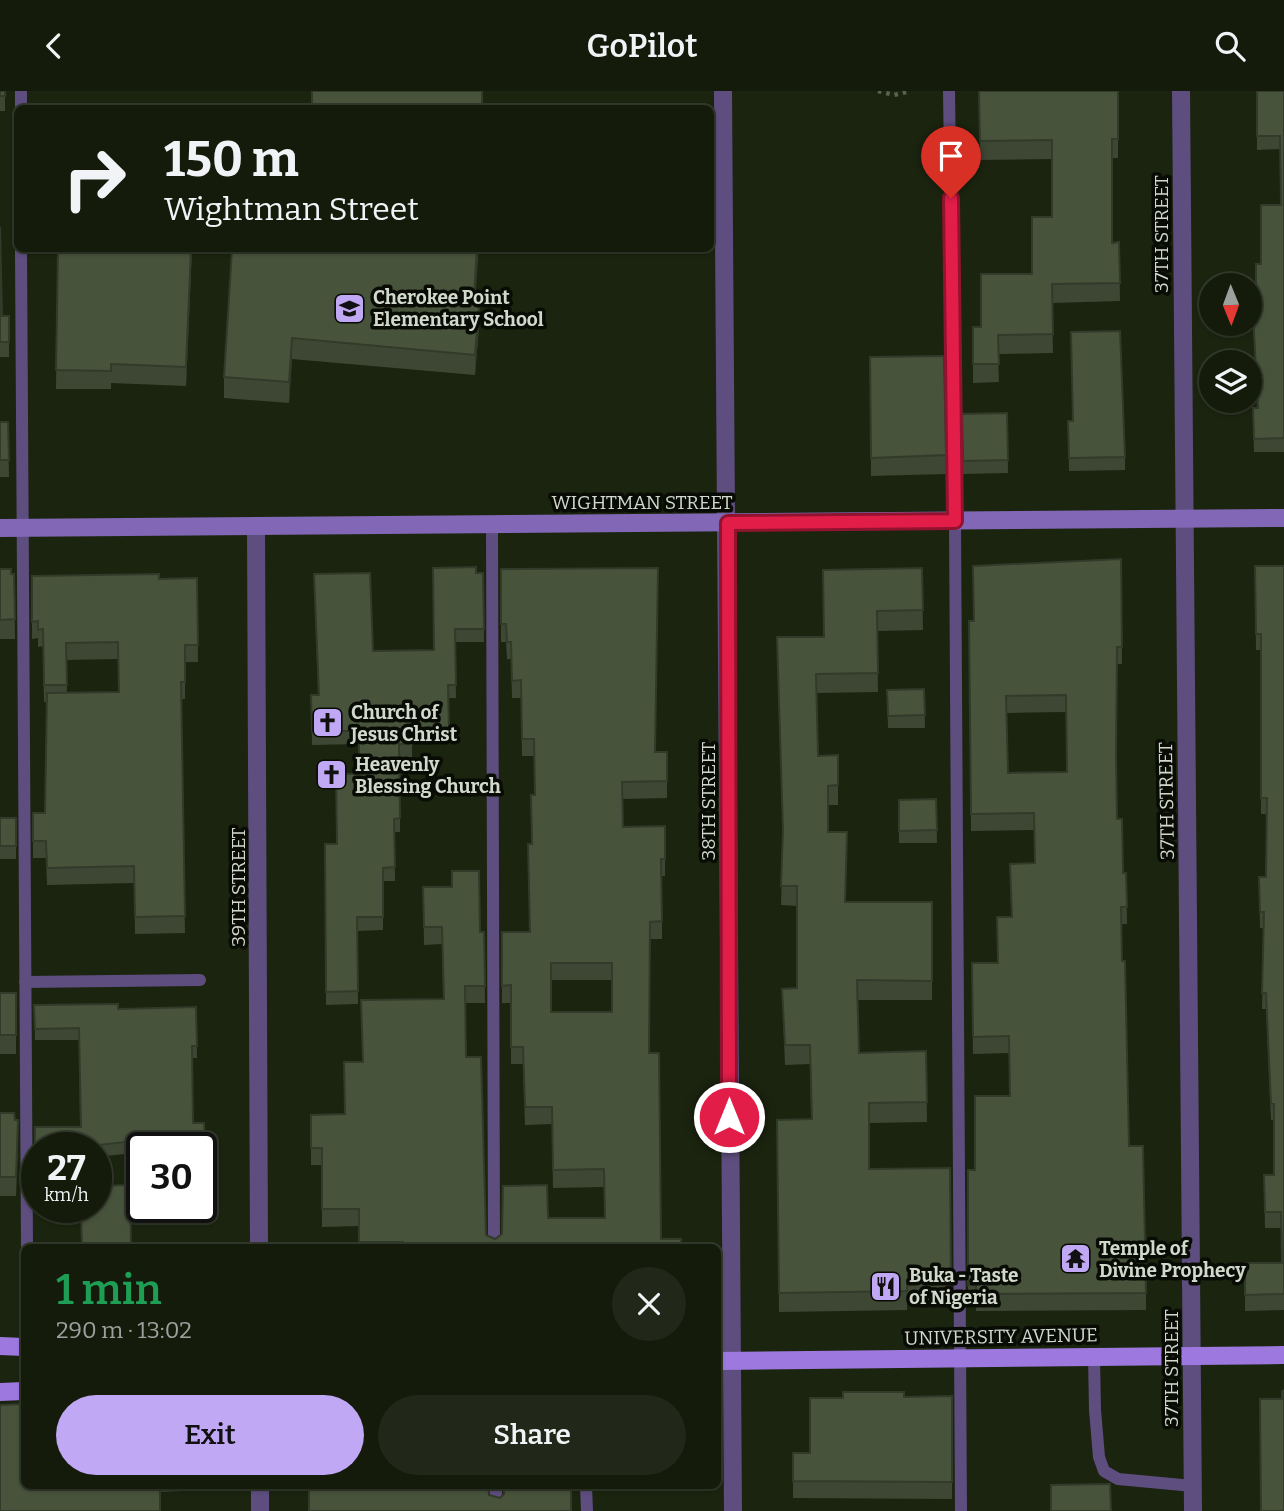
<!DOCTYPE html>
<meta charset="utf-8">
<style>
body{margin:0;font-family:Bitter,serif;background:#212819;color:#f1f3f6;height:100vh;display:flex;flex-direction:column;font-size:26px;white-space:nowrap}
*{box-sizing:border-box;margin:0}
p{font-size:23px;color:#9da19d}
.icon{flex:none;width:38px;height:38px;fill:none;stroke:currentColor;stroke-width:2;stroke-linecap:round;stroke-linejoin:round}
.map{position:relative;flex:1;overflow:hidden}
.panel{position:absolute;left:21px;top:1153px;width:700px;height:245px;display:flex;flex-direction:column;background:#141b0b;border-radius:10px;box-shadow:0 2px 5px #0004,0 0 0 2px #33392c}
.panel>*{flex:none}
.hud{position:absolute;left:14px;top:14px;width:700px;height:147px;border-radius:10px;box-shadow:0 2px 5px #0004,0 0 0 2px #33392c;background:#141b0b;color:#f1f3f6;overflow:hidden}
.needle{width:46px;rotate:179deg}
.buttons{position:absolute;left:1199px;top:182px;display:grid;gap:14px}
.buttons a{display:grid;place-items:center;width:63px;height:63px;border-radius:50%;background:#141b0b;box-shadow:0 2px 5px #0004,0 0 0 2px #33392c;font-size:35px}
.speed{position:absolute;left:21px;top:1041px;display:flex;gap:14px;font-size:35px;font-weight:700;text-align:center}
.speed>*{display:grid;place-content:center;width:91px;height:91px;border-radius:50%;background:#141b0b;box-shadow:0 2px 5px #0004,0 0 0 2px #33392c;line-height:1}
.speed small{font-size:18px;font-weight:400}
.speed .limit{border:4px solid #111;border-radius:10px;background:#fff;color:#111}
.pin{position:absolute;display:grid;place-items:center;width:60px;height:60px;color:#fff;margin:-72px -30px;border-radius:50% 50% 50% 0;rotate:-45deg;box-shadow:0 0 7px #0007}
.pin .icon{rotate:45deg}
.me{position:absolute;width:77px;margin:-38px;rotate:0deg;stroke-linejoin:round;filter:drop-shadow(0 0 5px #0008)}
.turn{display:flex;align-items:center;gap:24px;height:147px;padding:0 35px;font-size:32px}
.turn .icon{width:91px;height:91px;stroke-width:2.5}
.turn b{display:block;font-size:49px;line-height:60px}
.round{display:grid;place-items:center;flex:none;width:74px;height:74px;border-radius:37px;background:#212819}
.head{display:flex;align-items:center;justify-content:space-between;height:119px;padding:0 35px}
h1{font-size:42px;font-weight:600;line-height:52px;color:#1e9e55}
.cta{display:flex;gap:14px;margin-top:auto;padding:14px 35px}
.cta a{flex:1;height:80px;border-radius:42px;background:#c0a8f4;color:#111;font-size:28px;font-weight:600;line-height:80px;text-align:center}
.cta a+a{background:#212819;color:#f1f3f6}
header{display:flex;justify-content:space-between;align-items:center;height:91px;padding:0 35px;background:#141b0b;font-size:32px;font-weight:600}
.map>svg:first-child{display:block}
.lines{fill:none;stroke-linecap:round;stroke-linejoin:round}
.path{stroke:#5a6250;stroke-width:4.5;stroke-dasharray:3.5 5;stroke-linecap:butt}
.lane{stroke:#5e4e7f;stroke-width:12}
.street{stroke:#5e4e7f;stroke-width:18}
.secondary{stroke:#8167b5;stroke-width:18}
.primary{stroke:#9d79df;stroke-width:18}
.wall{fill:#3e4734;fill-rule:evenodd}
.shaded-wall{fill:#323a2a}
.building{fill:#48533c;stroke:#323a2a;stroke-width:2;fill-rule:evenodd}
.route-casing{stroke:#92132f;stroke-width:18}
.route{stroke:#e11d48;stroke-width:12}
.labels{text-anchor:middle;stroke-width:7;stroke-linejoin:round;paint-order:stroke}
.street-label{font-size:19px;fill:#d2d9cc;stroke:#080c04}
.poi-label{font-size:19px;font-weight:bold;fill:#d2d9cc;stroke:#080c04;text-anchor:start}
</style>
<header><svg class="icon" aria-label="back" viewBox="0 0 24 24"><path d="M15 5l-7 7 7 7"/></svg>GoPilot<svg class="icon" aria-label="search" viewBox="0 0 24 24"><circle cx="10" cy="10" r="6"/><path d="M15 15l6 6"/></svg></header>
<div class="map">
<svg width="1284" height="1420" viewBox="0 0 1284 1420">
<rect width="100%" height="100%" fill="#1b240f"/>
<g class="lines">
<!-- path -->
<path class="path" d="M878,0L894,4L910,0"/>
<!-- lane -->
<path class="lane" d="M21,0V18
M949,0L955,430L961,1420
M21,158L27,1157
M492,433L494,1157
M25,891L200,889
M1094,1265L1095,1319L1099,1366L1104,1380L1118,1388L1193,1395
M496,1395V1420
M586,1395L587,1420"/>
<!-- street -->
<path class="street" d="M723,0L733,1420
M1181,0L1193,1420
M256,435L259,1157
M260,1395V1420"/>
<!-- secondary -->
<path class="secondary" d="M0,437L1284,427"/>
<!-- primary -->
<path class="primary" d="M0,1255L24,1256
M718,1270L1284,1264
M0,1301L24,1300"/>
</g>
<!-- wall -->
<path class="wall" d="M0,0H5V20H0Z
M979,0H1118V67H1112V152L1119,151L1120,210L1052,212L1053,262L998,263L999,291L973,292V236H981L1032,183L1052,126V68L980,69Z
M1257,0H1284V361H1254L1253,317H1257L1253,223H1256L1261,173L1281,114L1280,58L1257,59Z
M0,136L2,225H9V266H0Z
M58,158H192L186,295L111,292V298H56Z
M232,158L475,203L480,225L475,284L292,268L289,312L224,307V286Z
M944,265L946,383L871,385L870,266Z
M1007,322L1008,382L963,383L962,323Z
M1068,330L1125,366V379L1069,380Z
M0,331H8L9,386H0Z
M1121,468L1122,573H1117L1116,672L1117,728L1123,782H1126L1127,833H1121L1122,870L1129,1055L1146,1202V1219L976,1220V1211H968V1079H975L1010,1005L1009,962L973,963L972,872H997L1012,826L1010,773L1035,772L1034,739L971,740L969,530H973ZM1066,621L1067,681L1008,682L1007,622Z
M1255,475H1284V1219L1245,1220V1172H1282L1281,1137H1265L1264,1084H1274V1029H1271L1266,918H1262L1264,837H1260L1259,786H1266L1267,723H1261V559H1256Z
M922,477L923,539L877,540L878,601L817,602L818,665L838,664V714H828V741L847,761L845,811H932V909H858L859,962L926,960L927,1031L869,1032V1078L950,1077L951,1211H907V1219L779,1221L777,1029L811,1028L810,973L785,974L782,898L797,897V815L781,814L783,748L777,546H823Z
M0,478L11,483H14L15,548H0Z
M501,478L655,661H667V707L623,708V736L665,735V785H662V848H650L649,962L661,1148L681,1157H359V1135L322,1136V1074H311V1024L345,1023L362,971L443,908L442,853L424,854L423,796L480,841H484L485,912H465L466,966L486,1144L495,1148L548,1127H604V1096L553,1097L552,1033L525,1034L523,973H511V912H502V841H529L532,753L535,704L534,665H522L521,607H512L511,568H507L506,551H501ZM551,889H612V921H551Z
M476,482H483L484,551H455L456,607H448L449,652L412,653V666H400V741H394L395,790H383V839L357,840L358,913L326,914L325,753H336L359,683V653L312,654L311,604H318L314,483L373,560L434,559Z
M32,485L159,488L197,487L198,571H185V608H181L185,842L135,843L134,792L47,794L46,767H33V722H45L47,611H44L43,555L38,556V547L32,548ZM118,568V601L67,602L66,569Z
M924,598L925,637H888L887,599Z
M936,708L937,752H899V709Z
M0,727H16V768H0Z
M0,902H16V963H0Z
M34,914L118,918L196,916L197,967H192L193,1032H204L205,1066H201V1057H142V1101H134V1062L96,1066V1057H37V1098H35V1036H80L79,949H35Z
M0,1022L15,1029L18,1049L16,1105H0Z
M952,1305V1408L793,1407V1362H810L904,1306Z
M24,1395H206V1399L160,1401Z"/>
<!-- shaded-wall -->
<path class="shaded-wall" d="M191,158H192L186,295V276Z
M477,158H479L474,224V203Z
M480,204V225L475,284V264Z
M292,247V268L289,312V291Z"/>
<!-- building -->
<path class="building" d="M0,0H5V5H0Z
M312,0H482V18H312Z
M979,0H1118V48H1112V152L1119,151L1120,192L1052,193L1053,243L998,244L999,273H973V236H981V183H1032V126H1052V49L980,50Z
M1257,0H1284V347L1254,348L1253,317H1258L1253,223H1256V173H1261V114H1281L1280,45H1257Z
M0,136L2,225H9V251H0Z
M58,158H191L186,276L111,273V280L56,279Z
M232,158H477L474,203L480,204L475,264L292,247L289,291L224,286Z
M1120,240L1125,366L1069,367L1068,330H1073L1071,241Z
M944,265L946,364L871,367L870,266Z
M1007,322L1008,369L963,370L962,323Z
M0,331H8L9,369H0Z
M1121,468L1122,556H1117L1116,665L1117,728H1122L1123,782H1126L1127,816H1121L1122,870H1125L1129,1055H1143L1146,1202L976,1203V1194H968V1079H975V1005H1010L1009,945L973,946L972,872H998L997,826H1012L1010,773L1035,772L1034,722L971,723L969,530H974L973,475ZM1066,604L1067,681L1008,682L1006,605Z
M1255,475H1284V1203L1245,1204V1172H1282L1281,1121H1265L1264,1084H1274V1013H1271L1266,902H1262L1264,821H1260L1259,786H1266L1267,707H1261V543H1256Z
M476,476V482H483L484,538H455L456,594H448L449,639L412,640V653H399L400,727L394,728L395,776L383,777V826H357L358,900L326,901L325,753H337L336,683H359V640H312L311,604H319L314,483L370,482L373,560L434,559L433,477Z
M658,477L655,661H667V690L622,691L623,736L665,735V768H661L662,830L650,831L649,962H659L661,1148H681V1157H403V1151H359V1118H322V1057H311V1024L345,1023L344,971H363L361,909L444,908L442,836H424L423,796H452V780H479L480,841H484L485,895H465L466,966H481L486,1144L495,1148L502,1143L503,1095L547,1094L548,1127H605L604,1078L553,1079L552,1016H525L523,956H511V894L502,895V841H530L528,753H532L531,704H535L534,648H522L521,589L512,590L511,551H507L506,533H501V478ZM551,872H612V921H551Z
M922,477L923,519L877,520L878,582L816,583L818,665L838,664V694L828,695V741H847L845,811H932V890L857,889L859,962L926,960L927,1011L869,1012V1078L950,1077L951,1191L907,1192V1200L779,1202L777,1029L812,1028L810,954H785L782,898L797,897V795H781L783,739L777,546H824L823,479Z
M0,478H11V483H14L15,528L0,529Z
M159,483V488L197,487L198,554H185V591H181L185,825L135,826L134,775L47,777L46,750H33V722H45L47,602L119,601L118,551L66,552L67,594H44L43,538L38,539V530L32,531V485Z
M924,598L925,624L888,625L887,599Z
M936,708L937,739L899,740V709Z
M0,727H16V755H0Z
M0,902H16V944H0Z
M118,913V918L196,916L197,955H192L193,1032H204L205,1054H194L195,1057H142V1089H134V1050L81,1056V1057H37V1087H35V1036H81L79,937L35,938L34,914Z
M0,1022H14L15,1029H18L16,1086H0Z
M130,1094L131,1157H82L81,1116H96V1095Z
M1284,1299V1420H1261L1260,1308H1282V1300Z
M843,1301H904V1306L952,1305V1391L793,1390V1362H810V1307H843Z
M24,1313V1395H160V1420H0V1314Z
M1110,1393L1111,1420H1051V1394Z
M309,1395H488L489,1404L500,1407L504,1403V1395H571V1420H309Z"/>
<g class="lines">
<defs>
<path id="route" d="M729,1026L728,432L955,430L951,107"/>
</defs>
<!-- route casing -->
<use href="#route" class="route-casing"/>
<!-- route -->
<use href="#route" class="route"/>
</g>
<!-- icons -->
<defs>
<symbol id="school-square" viewBox="-11 -11 22 22"><rect x="-9" y="-9" width="18" height="18" rx="4" fill="#c0a8f4" stroke="#080c04"/><path d="M0-5L7-2L0 1L-7-2ZM-4 1L0 2.5L4 1V4Q0 6-4 4Z" fill="#111"/></symbol>
<symbol id="church-square" viewBox="-11 -11 22 22"><rect x="-9" y="-9" width="18" height="18" rx="4" fill="#c0a8f4" stroke="#080c04"/><path d="M-1.2-6h2.4v3.5h3.3v2.4h-3.3V6h-2.4V-.1h-3.3v-2.4h3.3Z" fill="#111"/></symbol>
<symbol id="temple-square" viewBox="-11 -11 22 22"><rect x="-9" y="-9" width="18" height="18" rx="4" fill="#c0a8f4" stroke="#080c04"/><path d="M0-6L5-2H3V0L6.5 2.5H4V6H1.5V3h-3V6H-4V2.5H-6.5L-3 0V-2H-5Z" fill="#111"/></symbol>
<symbol id="restaurant-square" viewBox="-11 -11 22 22"><rect x="-9" y="-9" width="18" height="18" rx="4" fill="#c0a8f4" stroke="#080c04"/><path d="M-5-6h1v4h1v-4h1v4h1v-4h1v5L-1.5 .5V6h-2V.5L-5-1ZM5-6V6H3V1.5H1.5Q1.5-4 5-6Z" fill="#111"/></symbol>
</defs>
<g fill-rule="evenodd">
<use href="#school-square" x="332" y="200" width="35" height="35"/>
<use href="#church-square" x="310" y="614" width="35" height="35"/>
<use href="#church-square" x="314" y="666" width="35" height="35"/>
<use href="#temple-square" x="1058" y="1150" width="35" height="35"/>
<use href="#restaurant-square" x="868" y="1178" width="35" height="35"/>
</g>
<g class="labels">
<!-- street labels -->
<g class="street-label">
<text transform="translate(1161 143) rotate(-90)" y="7">37TH STREET</text>
<text x="642" y="418">WIGHTMAN STREET</text>
<text transform="translate(708 710) rotate(-90)" y="7">38TH STREET</text>
<text transform="translate(1166 710) rotate(-91)" y="7">37TH STREET</text>
<text transform="translate(238 796) rotate(-90)" y="7">39TH STREET</text>
<text transform="translate(1001 1245) rotate(-1)" y="7">UNIVERSITY AVENUE</text>
<text transform="translate(1171 1277) rotate(-90)" y="7">37TH STREET</text>
</g>
<!-- poi labels -->
<g class="poi-label">
<text x="373" y="213">Cherokee Point<tspan x="373" dy="22">Elementary School</tspan></text>
<text x="351" y="628">Church of<tspan x="351" dy="22">Jesus Christ</tspan></text>
<text x="355" y="680">Heavenly<tspan x="355" dy="22">Blessing Church</tspan></text>
<text x="1099" y="1164">Temple of<tspan x="1099" dy="22">Divine Prophecy</tspan></text>
<text x="909" y="1191">Buka - Taste<tspan x="909" dy="22">of Nigeria</tspan></text>
</g>
</g>
</svg>
<div class="buttons">
<a><svg class="needle" viewBox="-14 -14 28 28"><path d="M0-13l5 13h-10z" fill="#e53935"/><path d="M0 13l5-13h-10z" fill="#9da19d"/></svg></a>
<a><svg class="icon" aria-label="layers" viewBox="0 0 24 24"><path d="M12 4l9 5-9 5-9-5zM3 14l9 5 9-5"/></svg></a>
</div>
<div class="speed"><div>27<small>km/h</small></div><div class="limit">30</div></div>
<div class="pin" style="left:951px;top:107px;background:#d93025"><svg class="icon" aria-label="arrive" viewBox="0 0 24 24"><path d="M6 21V4h12l-3 4 3 4H6"/></svg></div>
<svg class="me" style="left:729px;top:1026px" viewBox="-20 -20 40 40"><circle r="17" fill="#e11d48" stroke="#fff" stroke-width="3"/><path d="M0-11L8 9 0 5-8 9z" fill="#fff"/></svg>
<div class="hud">
<div class="turn"><svg class="icon" aria-label="right" viewBox="0 0 24 24"><path d="M7 20v-9h11M14 6l5 5-5 5"/></svg><div><b>150 m</b>Wightman Street</div></div>
</div>
<section class="panel">
<div class="head"><div><h1>1 min</h1><p>290 m · 13:02</p></div><a class="round"><svg class="icon" aria-label="close" viewBox="0 0 24 24"><path d="M6 6l12 12M18 6L6 18"/></svg></a></div>
<div class="cta"><a>Exit</a><a>Share</a></div>
</section>
</div>
